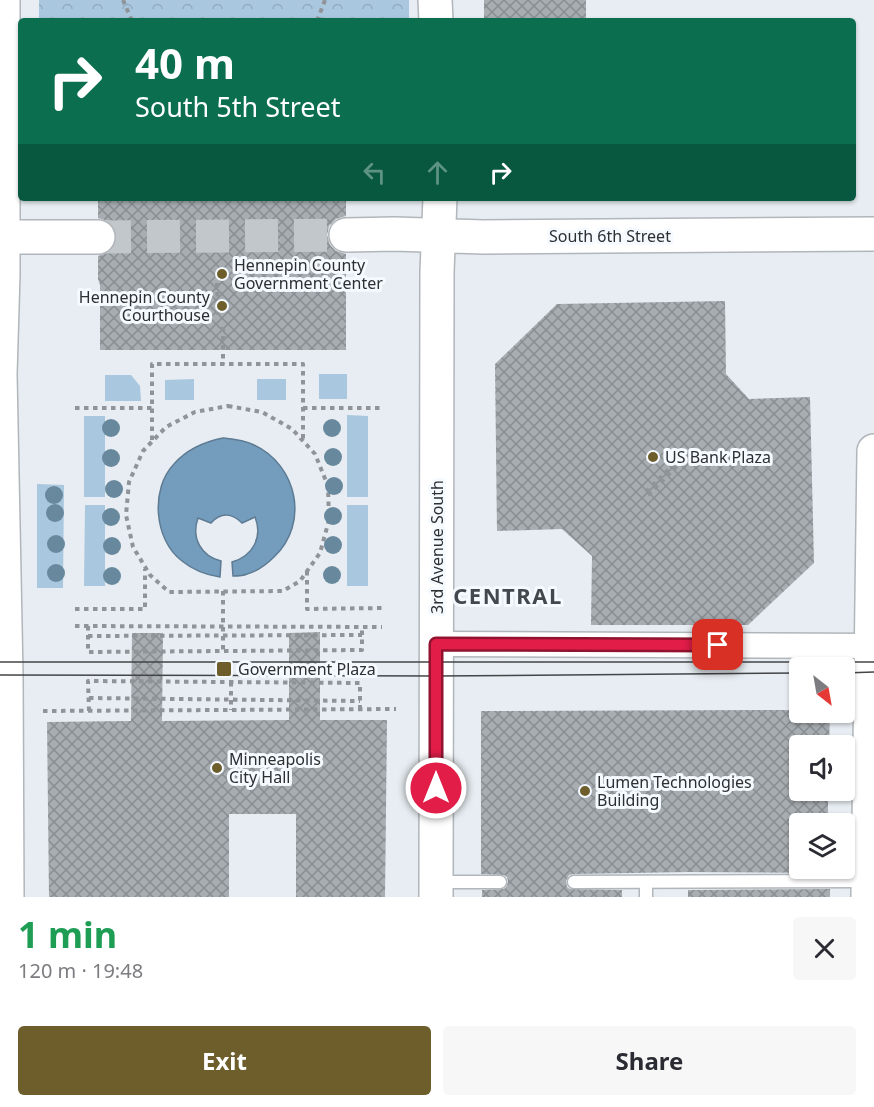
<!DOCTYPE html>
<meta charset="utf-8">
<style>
body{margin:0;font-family:"Noto Sans",sans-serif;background:#f7f7f7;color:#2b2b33;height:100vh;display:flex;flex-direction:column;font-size:22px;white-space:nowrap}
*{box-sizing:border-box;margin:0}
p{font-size:20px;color:#7c7c81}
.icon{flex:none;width:33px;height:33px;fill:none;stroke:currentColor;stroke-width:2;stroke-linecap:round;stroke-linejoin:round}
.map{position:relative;height:897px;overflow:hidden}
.sheet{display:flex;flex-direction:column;background:#fff;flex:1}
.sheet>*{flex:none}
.hud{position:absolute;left:18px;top:18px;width:838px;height:183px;border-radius:6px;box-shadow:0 2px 4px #0004;background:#0b6e4f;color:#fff;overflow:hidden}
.needle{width:39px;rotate:149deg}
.tools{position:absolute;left:789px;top:657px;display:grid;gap:12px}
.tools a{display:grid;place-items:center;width:66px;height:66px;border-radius:6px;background:#fff;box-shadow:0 2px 4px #0004;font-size:30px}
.pin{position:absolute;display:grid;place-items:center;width:51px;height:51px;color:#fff;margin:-26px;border-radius:12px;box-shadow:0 3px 9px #0006}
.me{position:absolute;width:66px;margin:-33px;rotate:0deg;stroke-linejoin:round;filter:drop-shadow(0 0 4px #0008)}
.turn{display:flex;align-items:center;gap:21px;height:126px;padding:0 18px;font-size:27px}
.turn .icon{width:78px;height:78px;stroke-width:2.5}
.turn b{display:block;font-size:42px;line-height:51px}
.lanes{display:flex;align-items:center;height:57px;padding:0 18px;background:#0003;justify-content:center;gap:30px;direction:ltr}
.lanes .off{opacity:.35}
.round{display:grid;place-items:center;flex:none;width:63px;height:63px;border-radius:6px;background:#f7f7f7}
.summary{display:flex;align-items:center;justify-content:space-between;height:102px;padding:0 18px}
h1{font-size:36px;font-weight:700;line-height:45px;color:#1e9e55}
.button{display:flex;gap:12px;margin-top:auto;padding:12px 18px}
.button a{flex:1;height:69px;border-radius:6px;background:#6d5e2b;color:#fff;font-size:24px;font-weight:700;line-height:69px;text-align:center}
.button a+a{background:#f7f7f7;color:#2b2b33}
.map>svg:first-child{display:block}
.green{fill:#a9c7de}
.park{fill:url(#park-crowns)}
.water{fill:#739cbd;stroke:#5e7b93;stroke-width:1.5}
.building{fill:url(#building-cross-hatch)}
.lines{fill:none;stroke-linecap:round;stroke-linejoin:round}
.secondary-tunnel{stroke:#c2c7cb;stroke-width:33;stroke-dasharray:33 16;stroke-linecap:butt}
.lane-casing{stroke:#b1b6bb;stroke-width:15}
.street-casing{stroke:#b1b6bb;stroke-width:27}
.secondary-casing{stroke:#b1b6bb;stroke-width:36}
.path{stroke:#909498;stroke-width:4;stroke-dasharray:4.5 4.5;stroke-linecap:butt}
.lane{stroke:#fff;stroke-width:12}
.street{stroke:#fff;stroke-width:24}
.secondary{stroke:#fff;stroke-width:33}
.tram{stroke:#434548;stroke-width:1.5}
.tree{fill:#68899d}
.route-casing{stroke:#92132f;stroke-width:15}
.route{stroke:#e11d48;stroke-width:10}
.poi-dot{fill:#6d5e2b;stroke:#f4faff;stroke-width:2}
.labels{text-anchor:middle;stroke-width:6;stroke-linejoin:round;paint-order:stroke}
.street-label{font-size:16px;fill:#2d2f31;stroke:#f4faff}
.poi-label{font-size:16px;fill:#2d2f31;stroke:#f4faff;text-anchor:start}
.district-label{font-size:22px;font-weight:bold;letter-spacing:1.5px;fill:#43484c;stroke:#f4faff}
</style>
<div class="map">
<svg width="874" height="897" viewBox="0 0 874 897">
<defs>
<pattern id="park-crowns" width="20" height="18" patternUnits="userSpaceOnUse" patternTransform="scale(1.5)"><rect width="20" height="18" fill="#a9c7de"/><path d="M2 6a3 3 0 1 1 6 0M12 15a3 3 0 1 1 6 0" fill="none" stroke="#92abbf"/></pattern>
<pattern id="building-cross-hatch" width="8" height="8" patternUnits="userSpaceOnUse" patternTransform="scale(1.5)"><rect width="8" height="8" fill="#a7adb1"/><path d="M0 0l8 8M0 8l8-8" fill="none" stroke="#888d91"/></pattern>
</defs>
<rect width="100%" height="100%" fill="#e7edf2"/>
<!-- green -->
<path class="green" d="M319,374H347V399H319Z
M105,375H131L140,386L141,401H105Z
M194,379V400H165V380Z
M257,379H286V400H257Z
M347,415L368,416V497H347Z
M84,416H105V497H84Z
M37,484L64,485L63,588H37Z
M85,505H105V586H84Z
M347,505H368V586H347Z"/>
<!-- park -->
<path class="park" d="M39,0H409V21H39Z"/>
<!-- water -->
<path class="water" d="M223,438C233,439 244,440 254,445C297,465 310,523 274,557C267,564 258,571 247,574C243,576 238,576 233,576L232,562C253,556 263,537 255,517L242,523C232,513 221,512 211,523L198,518C191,538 201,556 221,561L220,577C206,575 193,570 182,561C154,540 150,489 174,464C187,449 203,442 223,438Z"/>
<!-- building -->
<path class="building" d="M484,0H586V21H484Z
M98,198H346V216L336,219L329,226L327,235L330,245L336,251L346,254V350H100V285L98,279V256L107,253L114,247L117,236L114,228L108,221L98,218Z
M725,301L726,374L749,399L810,397L814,563L748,625H591L592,556L562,529L497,531L495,364L557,304Z
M320,632V720H387L385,897H296V814H229V897H49L47,722L131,721L132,633H163L162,721L289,720V633Z
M800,710V712H830L829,746H800V790H828V824H800V868H829V873L688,872L574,874L569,875L566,881L567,887L570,889L622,890V897H482V890L504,889L507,886L508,881L507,877L504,875L481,874V711Z
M830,889V897H688V890Z"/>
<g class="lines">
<!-- secondary-tunnel -->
<path class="secondary-tunnel" d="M98,237L346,235"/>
<defs>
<path id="lane" d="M438,882H500
M574,882L867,881
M646,882V897"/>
<path id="street" d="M436,644L874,646"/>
<path id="secondary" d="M3,0V274L0,374L6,675L7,897
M435,0L436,21
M346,235L395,234L483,237L874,234
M0,237H98
M436,897L437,272L440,198
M868,897L874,451"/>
</defs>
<!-- lane casing -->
<use href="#lane" class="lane-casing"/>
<!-- street casing -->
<use href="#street" class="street-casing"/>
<!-- secondary casing -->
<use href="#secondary" class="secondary-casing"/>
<!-- path -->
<path class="path" d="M123,0L132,21
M317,21L325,0
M217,283L218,316
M223,327V364
M228,406L262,412L292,429L315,454L328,486L329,520L320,553L300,581L283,591L169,592L150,575L133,547L126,515L129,482L143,451L166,427L195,412Z
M75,408H152
M303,408H384
M152,440V364H303V441
M646,492L691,447
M648,495L693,450
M307,571V609L382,608
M223,591V651
M75,609H145V569
M75,626L382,627
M88,626V652L362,650V627
M88,636L362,635
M231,682V710
M89,698L360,701
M43,711L396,709
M89,711L88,681L360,683V709"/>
<!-- lane -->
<use href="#lane" class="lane"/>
<!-- street -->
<use href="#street" class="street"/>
<!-- secondary -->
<use href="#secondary" class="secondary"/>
<!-- tram -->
<path class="tram" d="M0,662H874
M844,673L874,672
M0,675L436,676L800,673"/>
</g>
<!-- trees -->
<g class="tree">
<circle cx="111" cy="428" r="9"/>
<circle cx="332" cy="428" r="9"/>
<circle cx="333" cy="457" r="9"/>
<circle cx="111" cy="458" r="9"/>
<circle cx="334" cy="486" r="9"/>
<circle cx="114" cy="489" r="9"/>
<circle cx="54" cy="495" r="9"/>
<circle cx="55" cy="513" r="9"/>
<circle cx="333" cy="516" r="9"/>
<circle cx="111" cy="517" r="9"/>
<circle cx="56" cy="544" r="9"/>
<circle cx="333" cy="545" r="9"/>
<circle cx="112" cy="546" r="9"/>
<circle cx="56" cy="573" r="9"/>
<circle cx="332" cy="575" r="9"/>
<circle cx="112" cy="576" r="9"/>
</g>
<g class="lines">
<defs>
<path id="route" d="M436,788V644L718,645"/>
</defs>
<!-- route casing -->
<use href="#route" class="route-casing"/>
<!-- route -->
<use href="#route" class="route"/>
</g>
<!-- markers -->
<g class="poi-dot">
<circle cx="222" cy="274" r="6"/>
<circle cx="222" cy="306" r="6"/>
<circle cx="653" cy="457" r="6"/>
<rect x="216" y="661" width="16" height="16" rx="3"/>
<circle cx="217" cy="768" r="6"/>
<circle cx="585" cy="791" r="6"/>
</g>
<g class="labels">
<!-- street labels -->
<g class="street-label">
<text x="610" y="242">South 6th Street</text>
<text transform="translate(437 547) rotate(-90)" y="6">3rd Avenue South</text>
</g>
<!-- poi labels -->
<g class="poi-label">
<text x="234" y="271">Hennepin County<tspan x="234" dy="18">Government Center</tspan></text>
<text x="210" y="303" text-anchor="end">Hennepin County<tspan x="210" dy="18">Courthouse</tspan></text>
<text x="665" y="463">US Bank Plaza</text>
<text x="238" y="675">Government Plaza</text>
<text x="229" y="765">Minneapolis<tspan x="229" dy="18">City Hall</tspan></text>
<text x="597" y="788">Lumen Technologies<tspan x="597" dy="18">Building</tspan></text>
</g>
<!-- district labels -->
<g class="district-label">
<text x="508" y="604">CENTRAL</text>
</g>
</g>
</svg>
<div class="tools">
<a><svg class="needle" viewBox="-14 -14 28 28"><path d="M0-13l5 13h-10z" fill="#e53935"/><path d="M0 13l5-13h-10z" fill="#7c7c81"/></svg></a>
<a><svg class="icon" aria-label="sound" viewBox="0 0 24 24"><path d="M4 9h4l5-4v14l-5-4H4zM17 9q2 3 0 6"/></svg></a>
<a><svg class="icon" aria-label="layers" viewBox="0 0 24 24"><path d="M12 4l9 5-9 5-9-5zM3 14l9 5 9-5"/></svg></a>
</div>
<div class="pin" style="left:718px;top:645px;background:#d93025"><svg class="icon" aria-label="arrive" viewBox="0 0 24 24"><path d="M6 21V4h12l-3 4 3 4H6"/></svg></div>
<svg class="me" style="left:436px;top:788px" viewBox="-20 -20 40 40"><circle r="17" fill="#e11d48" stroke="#fff" stroke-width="3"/><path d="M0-11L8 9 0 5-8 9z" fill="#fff"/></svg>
<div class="hud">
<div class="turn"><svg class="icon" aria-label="right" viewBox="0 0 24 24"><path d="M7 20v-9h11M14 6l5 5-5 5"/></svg><div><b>40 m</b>South 5th Street</div></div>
<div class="lanes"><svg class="icon off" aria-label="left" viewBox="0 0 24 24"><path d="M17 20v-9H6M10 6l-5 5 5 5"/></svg><svg class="icon off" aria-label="ahead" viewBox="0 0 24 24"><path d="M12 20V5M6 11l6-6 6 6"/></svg><svg class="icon" aria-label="right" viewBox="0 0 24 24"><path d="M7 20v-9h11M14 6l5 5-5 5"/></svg></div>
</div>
</div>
<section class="sheet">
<div class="summary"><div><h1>1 min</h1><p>120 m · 19:48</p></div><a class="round"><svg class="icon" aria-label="close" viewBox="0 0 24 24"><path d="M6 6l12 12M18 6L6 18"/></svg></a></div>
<div class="button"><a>Exit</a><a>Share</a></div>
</section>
